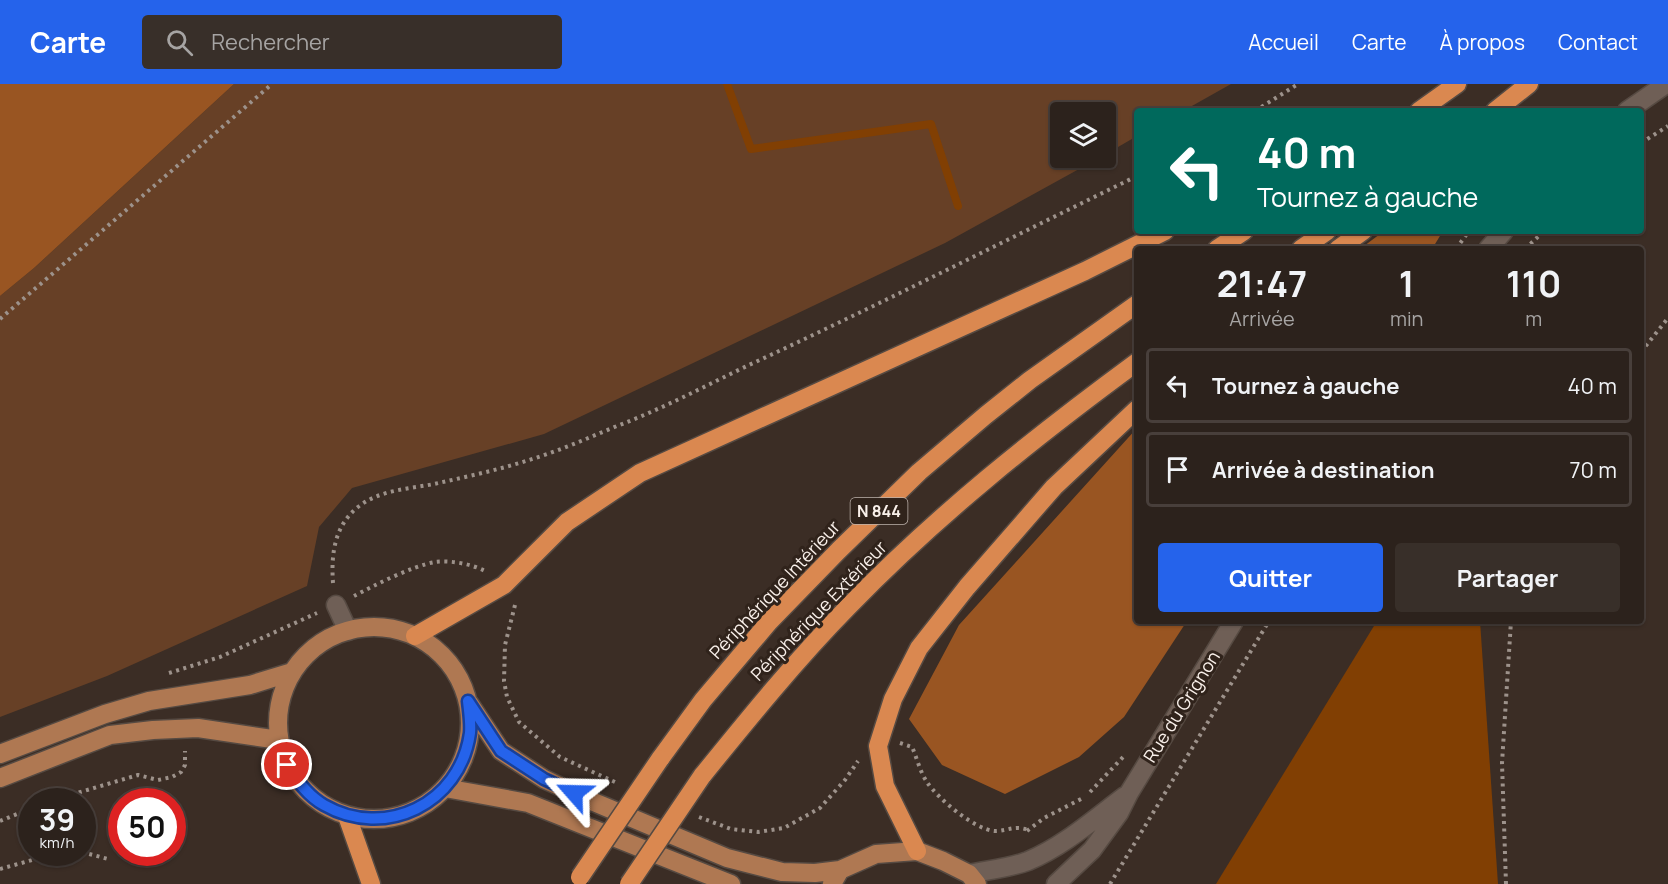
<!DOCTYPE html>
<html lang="fr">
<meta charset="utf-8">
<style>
body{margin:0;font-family:Manrope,sans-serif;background:#382f29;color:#f1f3f6;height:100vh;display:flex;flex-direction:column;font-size:22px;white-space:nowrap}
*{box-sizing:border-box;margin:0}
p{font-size:20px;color:#a6a4a3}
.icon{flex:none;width:33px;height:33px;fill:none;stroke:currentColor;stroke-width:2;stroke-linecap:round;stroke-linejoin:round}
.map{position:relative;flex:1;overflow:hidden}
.side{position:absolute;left:1134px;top:162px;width:510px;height:378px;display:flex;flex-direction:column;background:#2c221c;border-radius:6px;box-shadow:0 2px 4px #0004,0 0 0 2px #483f3b}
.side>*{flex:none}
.hud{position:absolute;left:1134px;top:24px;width:510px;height:126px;border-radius:6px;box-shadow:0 2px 4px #0004,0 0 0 2px #483f3b;background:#00695c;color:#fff;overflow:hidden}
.fabs{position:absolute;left:1050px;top:18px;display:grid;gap:12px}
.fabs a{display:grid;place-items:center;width:66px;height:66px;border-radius:6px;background:#2c221c;box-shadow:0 2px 4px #0004,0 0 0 2px #483f3b;font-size:30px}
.speed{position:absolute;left:18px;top:704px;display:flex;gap:12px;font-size:30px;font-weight:700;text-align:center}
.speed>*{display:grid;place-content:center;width:78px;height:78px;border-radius:50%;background:#2c221c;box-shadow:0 2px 4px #0004,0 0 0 2px #483f3b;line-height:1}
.speed small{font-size:15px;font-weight:400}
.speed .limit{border:9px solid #d22;background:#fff;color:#111}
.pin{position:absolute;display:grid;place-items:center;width:51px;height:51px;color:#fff;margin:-26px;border:3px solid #fff;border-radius:50%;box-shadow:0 2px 6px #0007}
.me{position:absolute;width:66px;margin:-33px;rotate:295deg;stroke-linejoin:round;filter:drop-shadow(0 0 4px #0008)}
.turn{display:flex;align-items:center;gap:21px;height:126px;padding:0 24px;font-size:27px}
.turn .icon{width:78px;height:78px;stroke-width:2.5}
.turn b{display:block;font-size:42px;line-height:51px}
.eta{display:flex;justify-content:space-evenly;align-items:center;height:102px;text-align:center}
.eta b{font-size:36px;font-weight:700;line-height:42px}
.cta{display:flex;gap:12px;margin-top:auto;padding:12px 24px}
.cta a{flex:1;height:69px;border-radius:6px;background:#2563eb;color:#fff;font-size:24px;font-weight:700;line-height:69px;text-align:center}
.cta a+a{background:#382f29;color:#f1f3f6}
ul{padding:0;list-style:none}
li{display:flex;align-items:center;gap:18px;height:75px;margin:0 12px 9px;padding:0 12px;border:3px solid #483f3b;border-radius:6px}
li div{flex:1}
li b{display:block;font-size:22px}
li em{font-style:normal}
header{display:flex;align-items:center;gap:36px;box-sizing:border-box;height:84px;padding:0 30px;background:#2563eb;color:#fff}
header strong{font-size:28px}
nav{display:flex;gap:33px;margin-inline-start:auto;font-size:21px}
.search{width:420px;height:54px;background:#382f29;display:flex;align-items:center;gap:15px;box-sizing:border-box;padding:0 21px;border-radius:6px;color:#a6a4a3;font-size:22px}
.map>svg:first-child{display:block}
.green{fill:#674026}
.forest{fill:#952}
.water{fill:#813f03}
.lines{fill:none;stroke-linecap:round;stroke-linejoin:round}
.stream{stroke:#813f03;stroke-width:8}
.minor-casing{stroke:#564a42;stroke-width:21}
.major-casing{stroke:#564a42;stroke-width:21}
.highway-casing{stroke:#564a42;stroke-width:21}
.path{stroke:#9d928b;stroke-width:4;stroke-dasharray:3 4.5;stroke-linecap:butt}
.minor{stroke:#6f5f56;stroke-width:18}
.major{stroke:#af7852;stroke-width:18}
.highway{stroke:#da8850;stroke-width:18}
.highway-bridge-casing{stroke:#564a42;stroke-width:21;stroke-linecap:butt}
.highway-bridge{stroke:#da8850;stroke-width:18}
.route-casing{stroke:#184099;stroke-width:15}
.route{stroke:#2563eb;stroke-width:10}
.labels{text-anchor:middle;stroke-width:6;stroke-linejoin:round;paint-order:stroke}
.shield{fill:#30231b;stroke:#bdb2ac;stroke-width:1.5}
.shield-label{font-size:16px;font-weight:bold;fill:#f9f0ea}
.street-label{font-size:18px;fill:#f9f0ea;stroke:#30231b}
</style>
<header>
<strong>Carte</strong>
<div class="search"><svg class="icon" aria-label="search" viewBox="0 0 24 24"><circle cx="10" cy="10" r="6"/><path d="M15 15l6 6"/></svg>Rechercher</div>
<nav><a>Accueil</a><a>Carte</a><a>À propos</a><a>Contact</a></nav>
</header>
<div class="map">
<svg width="1668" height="800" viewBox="0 0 1668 800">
<rect width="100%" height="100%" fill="#3b2d25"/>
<!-- green -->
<path class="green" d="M234,0H1231L1183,27H1137V52L1106,70V28H1060V74H1099L945,159L544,350L352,404L319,443L307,502L107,592L0,633V212L34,184Z"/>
<!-- forest -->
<path class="forest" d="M0,0H234L34,184L0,212Z
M1384,147H1443L1432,165H1360Z
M1137,344V537H1187L1124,633L1079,673L1005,710L942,681L909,635L959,541Z"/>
<!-- water -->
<path class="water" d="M1377,537H1480L1498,800H1216Z"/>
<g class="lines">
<!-- stream -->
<path class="stream" d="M727,0L751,65L931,40L958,122"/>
<defs>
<path id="minor" d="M1627,27L1666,0
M1488,165L1504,147
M336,521L348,547
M969,790C988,786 1010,784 1028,777C1064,762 1094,735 1125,712
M1056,800L1092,766L1119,729L1129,709L1234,537"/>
<path id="major" d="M278 639a96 96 0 1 1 192 0a96 96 0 1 1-192 0Z
M469,619L501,667L544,695L589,716L727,774L782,788L815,789L840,786
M0,670L105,630L149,617L250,601L292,588
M0,694L110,651L153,646L198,644L279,656
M445,704L528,719L731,800
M832,800L840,786L876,770L917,767L943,777L969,790L977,800"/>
<path id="highway" d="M1419,27L1457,0
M1495,27L1529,0
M1217,165L1244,147
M1301,165L1327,147
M1338,165L1363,147
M415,552L504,501L567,438L640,389L1085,187L1165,147
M660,675L703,616L769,538L839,466L919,388L986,331L1030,296L1137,220
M702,692C749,634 796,576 848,523C936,432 1035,353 1137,278
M347,732L371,800
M917,767L885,702L878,662L893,615L919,564L967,503L1054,403L1137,325"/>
</defs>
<!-- minor casing -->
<use href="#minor" class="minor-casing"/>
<!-- major casing -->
<use href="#major" class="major-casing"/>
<!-- highway casing -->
<use href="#highway" class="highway-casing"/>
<!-- path -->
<path class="path" d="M1255,27L1298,0
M1641,59L1668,42
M1456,165L1469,147
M1525,165L1544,147
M0,235L272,0
M1641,268L1668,234
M333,499C331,471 334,442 358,423C379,406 408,405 434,400C465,393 498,386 529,376C559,367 588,354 617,342C662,325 705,302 749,281C879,221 1008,155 1137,92
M354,512C375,501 412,482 435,478C451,476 471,480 485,487
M515,521L505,561L504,597L507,613L519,638L560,673L617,699
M169,589L220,573L317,529
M900,659L912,663C917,674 920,688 927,698C937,714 975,746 995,747C1008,747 1014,741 1028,746
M1090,708L1124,672
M50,717L138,691L158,696L172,693L181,688L185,681V667
M699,733L731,745L758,748L784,744L820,724L845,696L858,677
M0,737L32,724
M1027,747L1044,734L1085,713
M82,768L108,775
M0,785L61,768
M1110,800L1269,537
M1506,800L1502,679L1511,537"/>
<!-- minor -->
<use href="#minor" class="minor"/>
<!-- major -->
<use href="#major" class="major"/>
<!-- highway -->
<use href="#highway" class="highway"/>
<defs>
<path id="highway-bridge" d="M580,793L660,675
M629,800L702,692"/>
</defs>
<!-- highway-bridge casing -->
<use href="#highway-bridge" class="highway-bridge-casing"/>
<!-- highway-bridge -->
<use href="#highway-bridge" class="highway-bridge"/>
</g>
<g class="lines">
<defs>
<path id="route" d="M287,681C297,697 308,712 324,721C385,756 460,720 470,649C471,639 469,627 468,617L501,667L544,695L574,709"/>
</defs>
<!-- route casing -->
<use href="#route" class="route-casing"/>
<!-- route -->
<use href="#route" class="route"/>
</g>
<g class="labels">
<!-- shield labels -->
<rect class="shield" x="850.5" y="414" width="57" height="26" rx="4.5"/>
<g class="shield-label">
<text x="879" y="433">N 844</text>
</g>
<!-- street labels -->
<g class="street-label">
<text transform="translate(775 506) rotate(-47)" y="6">Périphérique Intérieur</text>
<text transform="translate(819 527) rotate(-46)" y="6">Périphérique Extérieur</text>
<text transform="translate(1182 623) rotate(-58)" y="6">Rue du Grignon</text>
</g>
</g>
</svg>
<div class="fabs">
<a><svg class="icon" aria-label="layers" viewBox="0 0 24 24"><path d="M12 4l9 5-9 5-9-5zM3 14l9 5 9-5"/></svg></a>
</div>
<div class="speed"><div>39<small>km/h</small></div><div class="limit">50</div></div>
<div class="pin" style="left:287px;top:681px;background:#d93025"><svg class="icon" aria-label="arrive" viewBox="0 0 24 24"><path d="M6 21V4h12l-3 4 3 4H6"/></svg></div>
<svg class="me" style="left:574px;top:709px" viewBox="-20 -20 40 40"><path d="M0-17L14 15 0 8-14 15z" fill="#2563eb" stroke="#fff" stroke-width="4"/></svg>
<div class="hud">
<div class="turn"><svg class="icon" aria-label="left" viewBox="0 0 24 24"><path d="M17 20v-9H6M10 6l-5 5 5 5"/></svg><div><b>40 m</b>Tournez à gauche</div></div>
</div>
<section class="side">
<div class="eta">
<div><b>21:47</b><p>Arrivée</p></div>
<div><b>1</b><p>min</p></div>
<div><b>110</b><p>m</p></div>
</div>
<ul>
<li><svg class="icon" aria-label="left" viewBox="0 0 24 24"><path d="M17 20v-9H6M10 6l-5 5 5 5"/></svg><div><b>Tournez à gauche</b></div><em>40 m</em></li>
<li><svg class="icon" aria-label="arrive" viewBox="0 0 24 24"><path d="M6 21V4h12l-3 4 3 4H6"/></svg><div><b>Arrivée à destination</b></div><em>70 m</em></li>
</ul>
<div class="cta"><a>Quitter</a><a>Partager</a></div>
</section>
</div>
